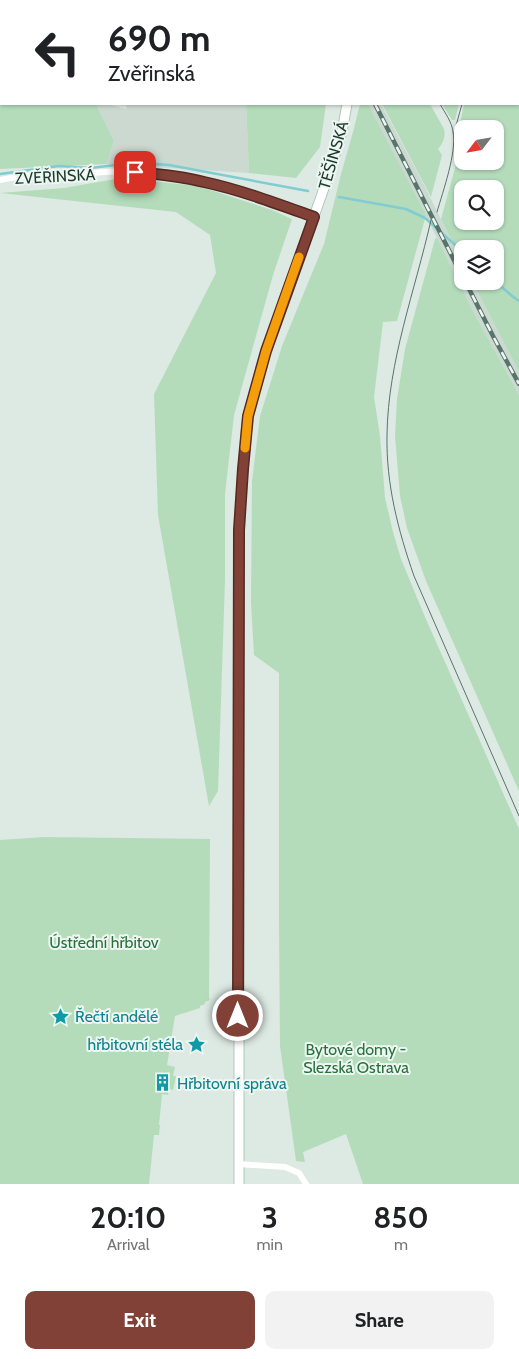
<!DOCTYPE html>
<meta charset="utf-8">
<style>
body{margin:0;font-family:Cabin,sans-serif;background:#f2f2f2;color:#202124;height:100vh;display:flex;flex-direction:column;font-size:19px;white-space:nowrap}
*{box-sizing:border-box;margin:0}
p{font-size:16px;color:#757577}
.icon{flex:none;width:28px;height:28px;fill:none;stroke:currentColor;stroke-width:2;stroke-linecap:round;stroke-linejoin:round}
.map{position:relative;height:1184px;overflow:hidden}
.panel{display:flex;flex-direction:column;background:#fff;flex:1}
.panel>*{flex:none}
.top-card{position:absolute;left:0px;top:0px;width:520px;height:105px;box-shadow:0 1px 4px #0004;background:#fff;color:#202124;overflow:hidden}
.needle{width:32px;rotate:239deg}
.fabs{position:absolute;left:454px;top:120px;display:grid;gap:10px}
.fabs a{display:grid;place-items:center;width:50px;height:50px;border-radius:10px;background:#fff;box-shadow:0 1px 4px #0004;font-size:25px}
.pin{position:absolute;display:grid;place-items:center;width:42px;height:42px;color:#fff;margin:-21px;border-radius:10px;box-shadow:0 2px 8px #0006}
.me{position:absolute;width:55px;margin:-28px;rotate:0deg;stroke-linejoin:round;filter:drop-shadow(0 0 4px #0008)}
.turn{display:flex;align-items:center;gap:18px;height:105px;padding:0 25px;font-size:22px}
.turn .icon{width:65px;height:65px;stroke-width:2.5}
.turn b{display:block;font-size:35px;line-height:42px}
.eta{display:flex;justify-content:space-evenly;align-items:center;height:85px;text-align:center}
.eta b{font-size:30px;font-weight:800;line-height:35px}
.action{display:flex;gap:10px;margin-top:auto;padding:10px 25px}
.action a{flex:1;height:58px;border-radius:10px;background:#814136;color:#fff;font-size:20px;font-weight:800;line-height:58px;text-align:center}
.action a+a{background:#f2f2f2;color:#202124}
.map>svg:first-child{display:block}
.built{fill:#cbd9d1}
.green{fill:#b4dcbb;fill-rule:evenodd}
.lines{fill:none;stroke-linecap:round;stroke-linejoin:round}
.stream{stroke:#81ccd2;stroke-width:2.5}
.secondary-casing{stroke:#b0c9be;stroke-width:11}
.minor{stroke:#fff;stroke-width:6}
.secondary{stroke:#fff;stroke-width:9}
.tram{stroke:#58756b;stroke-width:1}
.rail-casing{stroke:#58756b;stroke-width:4.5}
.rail{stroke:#edf6f1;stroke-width:2.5;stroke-dasharray:8;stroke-linecap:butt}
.route-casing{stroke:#542a23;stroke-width:12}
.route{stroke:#814136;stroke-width:9}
.slow{stroke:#f59e0b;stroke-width:9}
.labels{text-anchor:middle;stroke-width:4;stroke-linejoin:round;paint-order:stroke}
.street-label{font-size:16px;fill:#1e392f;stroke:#edf6f1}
.park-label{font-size:16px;fill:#27713d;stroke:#edf6f1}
.culture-label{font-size:16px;fill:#0d838f;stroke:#edf6f1;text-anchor:start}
</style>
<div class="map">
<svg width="519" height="1184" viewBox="0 0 519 1184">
<rect width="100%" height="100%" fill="#dde9e3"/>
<!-- built -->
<path class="built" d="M96,104H106L126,109L127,104H246L249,173L106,164L114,141Z
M368,104H381L422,181L462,262V281H472L519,372V395L473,311L430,224Z"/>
<!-- green -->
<path class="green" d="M0,0H207L208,1H1V104H96L114,141L106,164L0,169Z
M242,0H316L317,1H242Z
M519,68V372L472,281H495V249H462V262L441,219L458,157V133L464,104H519ZM462,129H495V161H462ZM462,189H495V221H462Z
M246,104H326L320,147L296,178L249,173Z
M360,104H368L426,215L397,321L383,322L374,397L380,436L385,498L393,532L401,559L425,617L519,829V1184H363L346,1134L303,1152L305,1162L296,1161L280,1046L279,922V673L254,655L251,603L252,481L260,416L282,346L324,244L341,174L353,132Z
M382,104H430L444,129C446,136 443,143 438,149L442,155L431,197Z
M442,104H459L455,120H452Z
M121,178L198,186L272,210L292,219L273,275L234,415L225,494V580L218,791L209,806L158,515L154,394L216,273L210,235L176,212L0,193L64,188Z
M437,238L473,311L519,395V791L426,581L407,528L400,496L395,436L397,399L405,349L435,239Z
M44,837L210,839L209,998L210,1000L205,1002V1004L200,1006V1008L175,1016L167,1065L175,1067L173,1076H176L173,1090L169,1089L168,1095L162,1094L159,1125H160L159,1135H154L149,1184H0V840Z"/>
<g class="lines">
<!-- stream -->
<path class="stream" d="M138,163L169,165L308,191
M0,174L59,166L91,168L132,163
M339,197L406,209L425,218L462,251
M495,281L512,296L519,301"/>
<defs>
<path id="secondary" d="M357,1V0
M239,1184V530L243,469L248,416L266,351L328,177L342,132L347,104"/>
</defs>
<!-- secondary casing -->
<use href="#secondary" class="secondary-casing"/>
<!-- minor -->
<path class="minor" d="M0,180C25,175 51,174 76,174C96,173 117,170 137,172C198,177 256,196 314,217
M238,1164L285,1167L299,1173L306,1184"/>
<!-- secondary -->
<use href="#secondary" class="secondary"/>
<!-- tram -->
<path class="tram" d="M394,0V1
M489,1V0
M454,133L462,104
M437,212C443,191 457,152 453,132C452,122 445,113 440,104
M431,220C415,291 388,361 387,435C386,484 398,530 414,576L519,816"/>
<defs>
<path id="rail" d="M323,0L324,1
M375,104L462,276
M465,281L493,336L519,384"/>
</defs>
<!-- rail casing -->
<use href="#rail" class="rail-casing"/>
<!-- rail -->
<use href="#rail" class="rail"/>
</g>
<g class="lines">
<defs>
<path id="route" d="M135,172C158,174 181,176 204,182C241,190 278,204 314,217L266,351L248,416L243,469L239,530L238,1016"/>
</defs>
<!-- route casing -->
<use href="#route" class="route-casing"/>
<!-- route -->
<use href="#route" class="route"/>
<!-- slow -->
<path class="slow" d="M245,448L248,416L266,351L299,257"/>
</g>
<!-- icons -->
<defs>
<symbol id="sight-bare" viewBox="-9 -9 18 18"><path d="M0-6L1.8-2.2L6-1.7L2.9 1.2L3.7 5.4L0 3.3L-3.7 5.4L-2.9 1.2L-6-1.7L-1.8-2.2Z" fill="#0f9aa8" stroke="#edf6f1" stroke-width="2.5" paint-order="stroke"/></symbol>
<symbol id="building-bare" viewBox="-9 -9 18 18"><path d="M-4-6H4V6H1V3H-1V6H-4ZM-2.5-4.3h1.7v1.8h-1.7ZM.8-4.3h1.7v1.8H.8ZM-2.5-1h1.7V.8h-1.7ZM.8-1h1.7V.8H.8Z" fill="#0f9aa8" stroke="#edf6f1" stroke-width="2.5" paint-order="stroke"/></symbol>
</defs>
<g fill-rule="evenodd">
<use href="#sight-bare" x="48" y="1004" width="25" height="25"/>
<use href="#sight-bare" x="184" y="1032" width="25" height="25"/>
<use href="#building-bare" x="150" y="1070" width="25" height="25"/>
</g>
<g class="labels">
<!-- street labels -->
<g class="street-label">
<text transform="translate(333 155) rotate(-74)" y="6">TĚŠÍNSKÁ</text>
<text transform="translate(55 176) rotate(-3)" y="6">ZVĚŘINSKÁ</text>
</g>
<!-- park labels -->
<g class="park-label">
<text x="104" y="948">Ústřední hřbitov</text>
<text x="356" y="1055">Bytové domy -<tspan x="356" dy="18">Slezská Ostrava</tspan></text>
</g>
<!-- culture labels -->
<g class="culture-label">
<text x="75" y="1022">Řečtí andělé</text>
<text x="183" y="1050" text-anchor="end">hřbitovní stéla</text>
<text x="177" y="1089">Hřbitovní správa</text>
</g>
</g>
</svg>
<div class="fabs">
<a><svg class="needle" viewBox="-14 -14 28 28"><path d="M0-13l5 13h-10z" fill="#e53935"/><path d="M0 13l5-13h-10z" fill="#757577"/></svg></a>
<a><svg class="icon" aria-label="search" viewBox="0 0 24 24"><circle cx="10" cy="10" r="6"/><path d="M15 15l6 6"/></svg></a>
<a><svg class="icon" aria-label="layers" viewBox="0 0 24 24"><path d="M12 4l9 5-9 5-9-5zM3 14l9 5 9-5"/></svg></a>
</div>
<div class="pin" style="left:135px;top:172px;background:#d93025"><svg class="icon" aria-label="arrive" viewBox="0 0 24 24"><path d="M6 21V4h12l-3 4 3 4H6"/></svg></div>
<svg class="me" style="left:238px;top:1016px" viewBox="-20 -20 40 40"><circle r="17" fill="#814136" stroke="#fff" stroke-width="3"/><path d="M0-11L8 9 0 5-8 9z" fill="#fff"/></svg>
<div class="top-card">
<div class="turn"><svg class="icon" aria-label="left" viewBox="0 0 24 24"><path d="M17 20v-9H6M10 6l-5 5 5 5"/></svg><div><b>690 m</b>Zvěřinská</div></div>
</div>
</div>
<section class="panel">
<div class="eta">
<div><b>20:10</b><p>Arrival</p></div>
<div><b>3</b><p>min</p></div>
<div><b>850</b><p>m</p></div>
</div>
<div class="action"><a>Exit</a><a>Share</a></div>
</section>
